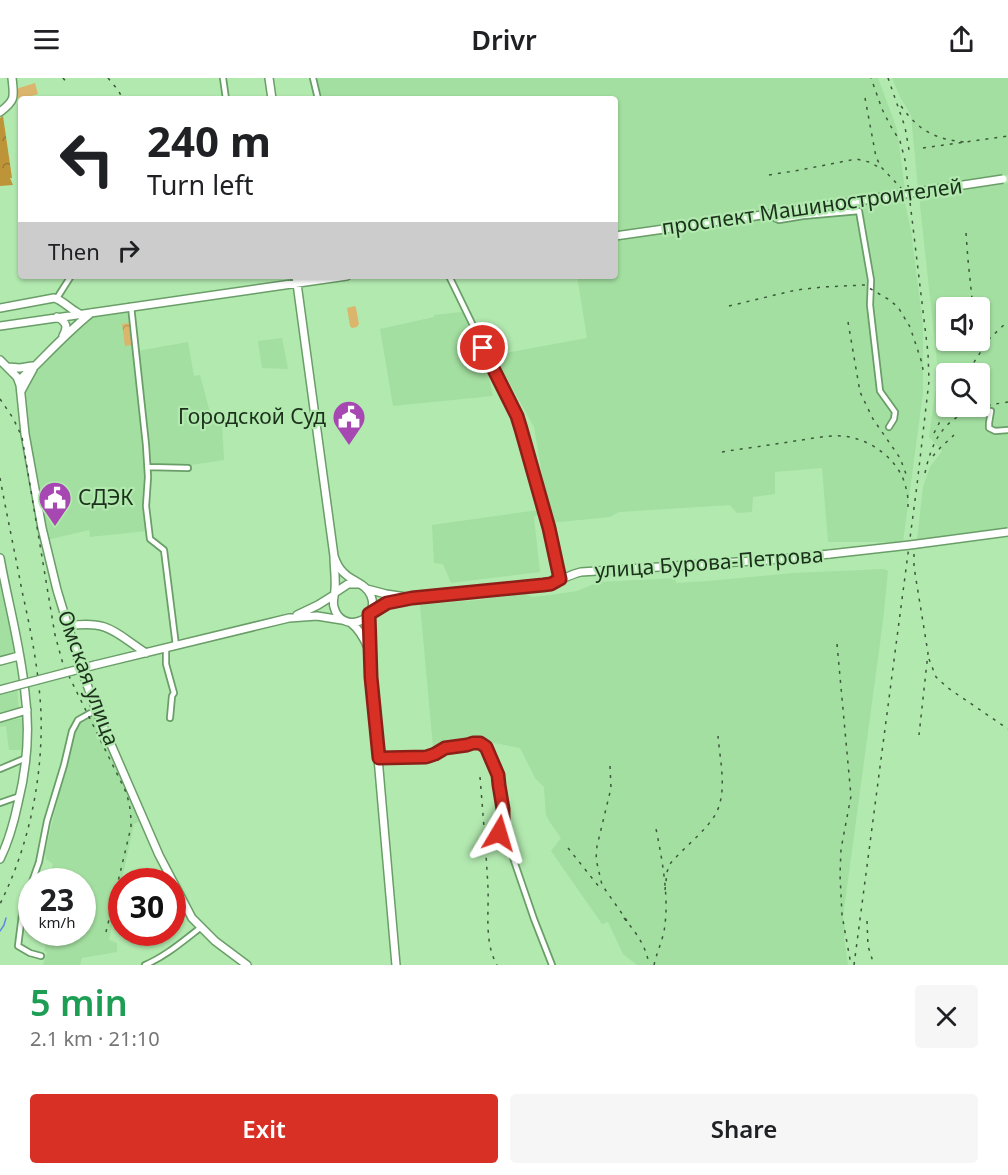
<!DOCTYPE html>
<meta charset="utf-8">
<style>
body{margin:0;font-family:"Noto Sans",sans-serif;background:#f6f6f6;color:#202124;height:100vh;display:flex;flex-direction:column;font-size:22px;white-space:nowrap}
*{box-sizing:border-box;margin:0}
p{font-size:20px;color:#757577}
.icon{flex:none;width:33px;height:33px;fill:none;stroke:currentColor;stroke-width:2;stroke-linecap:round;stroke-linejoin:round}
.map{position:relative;height:887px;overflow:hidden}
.drawer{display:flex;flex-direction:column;background:#fff;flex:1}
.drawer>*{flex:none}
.top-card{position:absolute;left:18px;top:18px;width:600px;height:183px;border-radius:6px;box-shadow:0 2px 4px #0004;background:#fff;color:#202124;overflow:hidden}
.controls{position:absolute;left:936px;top:219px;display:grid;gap:12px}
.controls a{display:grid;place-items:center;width:54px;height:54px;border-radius:6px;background:#fff;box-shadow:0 2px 4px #0004;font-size:30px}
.speed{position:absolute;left:18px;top:790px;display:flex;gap:12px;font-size:30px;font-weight:700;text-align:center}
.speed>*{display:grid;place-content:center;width:78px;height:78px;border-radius:50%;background:#fff;box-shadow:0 2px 4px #0004;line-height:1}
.speed small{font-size:15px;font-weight:400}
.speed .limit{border:9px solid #d22;background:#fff;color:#111}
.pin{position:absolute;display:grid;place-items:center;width:51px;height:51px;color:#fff;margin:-26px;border:3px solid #fff;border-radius:50%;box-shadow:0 2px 6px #0007}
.me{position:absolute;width:66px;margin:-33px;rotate:7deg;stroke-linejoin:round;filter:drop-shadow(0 0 4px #0008)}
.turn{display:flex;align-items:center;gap:21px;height:126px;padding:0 30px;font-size:27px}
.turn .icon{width:78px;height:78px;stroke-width:2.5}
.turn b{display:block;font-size:42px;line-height:51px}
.then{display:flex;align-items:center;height:57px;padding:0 30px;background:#0003;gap:12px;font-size:22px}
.round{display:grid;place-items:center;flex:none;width:63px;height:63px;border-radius:6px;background:#f6f6f6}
.headline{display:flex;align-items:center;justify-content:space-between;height:102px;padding:0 30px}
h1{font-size:36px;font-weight:600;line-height:45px;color:#1e9e55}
.primary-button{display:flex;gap:12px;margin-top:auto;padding:12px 30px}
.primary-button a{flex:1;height:69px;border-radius:6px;background:#d93025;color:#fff;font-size:24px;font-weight:600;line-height:69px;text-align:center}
.primary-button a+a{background:#f6f6f6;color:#202124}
header{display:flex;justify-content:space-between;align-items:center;height:78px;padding:0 30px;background:#fff;font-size:27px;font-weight:600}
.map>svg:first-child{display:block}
.built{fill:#a3dfa0;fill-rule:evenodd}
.grass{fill:#dbb56b}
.forest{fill:url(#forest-crowns)}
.park{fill:url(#park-crowns)}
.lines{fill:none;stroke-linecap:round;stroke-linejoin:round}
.stream{stroke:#5c89e6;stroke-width:1.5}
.minor-casing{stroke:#6a9e68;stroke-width:8}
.major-casing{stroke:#6a9e68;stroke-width:10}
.minor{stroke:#fff;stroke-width:4.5}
.major{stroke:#fff;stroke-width:7}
.rail{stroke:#3c593b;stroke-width:1.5;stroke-dasharray:3 6;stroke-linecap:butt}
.major-bridge-casing{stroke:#6a9e68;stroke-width:10;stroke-linecap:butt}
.major-bridge{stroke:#fff;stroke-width:7}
.route-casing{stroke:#8d1f18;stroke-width:15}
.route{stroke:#d93025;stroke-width:10}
.labels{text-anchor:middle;stroke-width:4.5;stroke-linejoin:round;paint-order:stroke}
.street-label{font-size:21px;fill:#1b311b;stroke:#b2e9af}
.poi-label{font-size:21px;fill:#1b311b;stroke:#b2e9af;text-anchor:end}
</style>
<header><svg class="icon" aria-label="menu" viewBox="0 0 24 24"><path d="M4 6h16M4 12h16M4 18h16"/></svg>Drivr<svg class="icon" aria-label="share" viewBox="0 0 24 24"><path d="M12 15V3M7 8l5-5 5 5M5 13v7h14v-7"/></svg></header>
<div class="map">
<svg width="1008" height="887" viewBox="0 0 1008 887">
<defs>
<pattern id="forest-crowns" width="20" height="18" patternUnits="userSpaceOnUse" patternTransform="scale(1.5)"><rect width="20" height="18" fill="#be9438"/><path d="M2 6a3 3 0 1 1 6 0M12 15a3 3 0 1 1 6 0" fill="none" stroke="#9a792e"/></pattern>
<pattern id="park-crowns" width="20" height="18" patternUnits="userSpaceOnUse" patternTransform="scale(1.5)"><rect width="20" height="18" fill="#dbb56b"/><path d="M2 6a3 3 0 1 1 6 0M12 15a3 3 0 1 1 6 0" fill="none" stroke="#bb9c5c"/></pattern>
</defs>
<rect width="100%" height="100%" fill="#b2e9af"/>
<!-- built -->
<path class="built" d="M315,0H878L897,51L905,112L615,156V21H318Z
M892,0H1008V97L918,111L911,37L900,19Z
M1008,105V450L917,462L923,409L930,389L942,373L929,359L938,293L919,118ZM946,230H980V262H946ZM946,296H980V328H946Z
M904,121L911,152L923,247V315L903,464H828L822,390L775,394V416L753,419L752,434L737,435L730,427L619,434L610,439L550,445L534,349L494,277L587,260L577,198H615V162Z
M130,230L146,388L144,426L147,453L90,459L89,452L47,462L25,343L24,313L29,302L51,277L93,235Z
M462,234L486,288L493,318L393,328L380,251L434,239V237Z
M282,260L288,291L262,290L258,263Z
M188,264L194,298L200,297L212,342L222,344L224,382L191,387L185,389H166L150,386L137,273Z
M538,432V437L534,439L540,494L451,505L443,486L434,485L432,447Z
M884,491L888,493L883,543L843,839L846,857L844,858L848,887H637L623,876L608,844L602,846L551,773L561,760L549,743L546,737L544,709L535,700L520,670L478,662L433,669L420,527L479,522L523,515L533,519L557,516L577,513L599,504L675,500L676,505L708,503L793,495Z
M0,493L15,574L0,578Z
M17,610L19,633L0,638V615Z
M95,638L141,742L134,746L109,862L117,865V874L82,880L80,887H43L47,874L44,873L49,855H82V804H48L53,786L46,781L45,774L74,654L80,645Z
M23,640L22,672H9L6,648L0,649V644Z"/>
<!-- grass -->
<path class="grass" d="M35,5L38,16L19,22L16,11Z
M355,228L356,230L359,246L357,249L352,250L350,248L347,230Z"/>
<!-- forest -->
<path class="forest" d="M3,38L12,100H10L13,107L0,108V40Z"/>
<!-- park -->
<path class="park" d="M129,245L132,267L125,268L122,246Z"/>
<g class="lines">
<!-- stream -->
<path class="stream" d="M0,853L4,847L6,840"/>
<defs>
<path id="minor" d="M223,0L226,21
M313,0L318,21
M768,137L779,142L803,138L859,133L871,202L870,227L880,313L895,334L894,341L889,349
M449,198L517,338L549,450L560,501
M57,220L71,198
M131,228L146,367L148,399L146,428L150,461L164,472L176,568
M991,333L989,345V350L995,353L1008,352
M148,389L188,390
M166,570V586L174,615L172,618L170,640
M379,680L426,679L435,676L445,670L467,667L473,665H480L486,669L498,697L499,707L503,731V741L499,755L505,762L510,771L534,841L552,887
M0,691L26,680
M0,725L20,718
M41,878L30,875L18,868L23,829L39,784L47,743L64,687L72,653L78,642L96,632
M145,887C166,878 183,863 200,850"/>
<path id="major" d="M269,0L272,21
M0,34C16,22 14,19 12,0
M615,158L805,131
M296,198L334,478C334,489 336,500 335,511C335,517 332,523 334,529C341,557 381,543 371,518C367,506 351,503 343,494C339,490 336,484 334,478
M0,230L54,220C61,221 70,231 78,235
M57,239C67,244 68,249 63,258
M0,248L347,198
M0,282L17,299L20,307L25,356L42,450L57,512L78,581L96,632L159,777L192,840L215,863L247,887
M8,289L20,290L32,288
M19,303C24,297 30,292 36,287C54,269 71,251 91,235
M21,313L33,291
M0,480C8,525 21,570 25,615C30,652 27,689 18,725C14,744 9,763 0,781
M367,511L386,516L406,519
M336,514L348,506H359
M370,535L387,526L412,520L543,507C556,505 568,497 581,494L768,482L830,476
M369,536L371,599L396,887
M297,537L318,527L334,517
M351,545C360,552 364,560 368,570
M68,548C109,542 114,554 146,575
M0,583L19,578
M95,587L289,540L317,538L342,542
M0,612L11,609
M0,640L27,632"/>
</defs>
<!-- minor casing -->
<use href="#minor" class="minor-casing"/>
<!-- major casing -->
<use href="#major" class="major-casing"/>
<!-- minor -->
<use href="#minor" class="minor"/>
<!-- major -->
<use href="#major" class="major"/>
<!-- rail -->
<path class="rail" d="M63,0L67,5
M108,0L118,12L123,21
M888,0L905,49L909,72
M865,20L876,79L881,89L901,110L907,123
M901,28C919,53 935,61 964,64
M923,70L1008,58
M769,97L800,92L856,81L869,84L882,91
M966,155L968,182L973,230
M729,228L796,212L823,209L864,207L888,221L898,229L910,249L922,285L923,292
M848,244L860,314L873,341L900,380L906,396
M969,292L989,261L1008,243
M0,321L13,340L22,359L55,557L63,586L125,712C130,725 131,735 131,749L106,854
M934,355L948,328
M722,374C746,370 771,367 795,363C810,361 826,357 842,358C870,360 900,382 906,410C908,416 908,423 908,429
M933,378L940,370L954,357
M925,395C936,343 959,331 1008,324
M0,400C7,438 15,475 22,513C31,553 39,594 41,635C43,700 29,768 0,826
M914,476V489L928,575L919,657
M837,566L851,718L841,771L840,797L842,837L851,887
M929,581L936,599L948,610L1008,651
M610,688L611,710L597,768L596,781L602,807L630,847
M480,699C483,736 486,773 488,810C489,835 484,864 497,887
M568,770L600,810
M665,812L667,794L670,786C683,770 705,754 715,737C728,715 720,683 718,658
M624,840C636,855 646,867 649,887
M867,843L868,868L874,887
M654,887C657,873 664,860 665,846C669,816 661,775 655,746
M854,887L917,407L929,303L928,275L905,82L900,63L890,47L882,31L871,0"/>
<defs>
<path id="major-bridge" d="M805,131L1003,101
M830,476L910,467L1008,454
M11,609L95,587"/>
</defs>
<!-- major-bridge casing -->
<use href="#major-bridge" class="major-bridge-casing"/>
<!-- major-bridge -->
<use href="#major-bridge" class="major-bridge"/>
</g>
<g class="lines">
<defs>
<path id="route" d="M483,270L517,338L521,351L549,450L560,501L551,506L543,507L412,520L387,525L369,536L371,599L379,680L426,679L435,676L445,670L467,667L473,665H480L486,669L498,697L499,707L503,731V741L499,755"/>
</defs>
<!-- route casing -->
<use href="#route" class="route-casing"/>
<!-- route -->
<use href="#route" class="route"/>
</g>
<!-- icons -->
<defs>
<symbol id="civic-pin" viewBox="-11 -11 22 30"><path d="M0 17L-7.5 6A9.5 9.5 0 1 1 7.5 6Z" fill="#a748b2" stroke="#b2e9af"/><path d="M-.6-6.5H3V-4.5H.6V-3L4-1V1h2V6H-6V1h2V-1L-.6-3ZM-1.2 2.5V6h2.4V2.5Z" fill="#fff"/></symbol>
</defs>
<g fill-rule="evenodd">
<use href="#civic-pin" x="330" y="320" width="38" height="52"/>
<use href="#civic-pin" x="36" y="401" width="38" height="52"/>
</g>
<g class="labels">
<!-- street labels -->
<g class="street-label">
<text transform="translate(812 129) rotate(-8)" y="7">проспект Машиностроителей</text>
<text transform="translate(709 485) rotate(-4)" y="7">улица Бурова-Петрова</text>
<text transform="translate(88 600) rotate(70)" y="7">Омская улица</text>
</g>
<!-- poi labels -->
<g class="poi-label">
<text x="326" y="346">Городской Суд</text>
<text x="78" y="427" text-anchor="start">СДЭК</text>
</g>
</g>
</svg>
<div class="controls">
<a><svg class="icon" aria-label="sound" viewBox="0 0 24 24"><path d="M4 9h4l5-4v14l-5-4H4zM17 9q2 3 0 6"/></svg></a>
<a><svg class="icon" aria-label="search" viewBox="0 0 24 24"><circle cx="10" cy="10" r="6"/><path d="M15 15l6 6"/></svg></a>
</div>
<div class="speed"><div>23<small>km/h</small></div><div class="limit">30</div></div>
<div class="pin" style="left:483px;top:270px;background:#d93025"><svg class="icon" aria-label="arrive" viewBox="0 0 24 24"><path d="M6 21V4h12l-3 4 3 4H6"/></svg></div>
<svg class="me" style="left:499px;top:755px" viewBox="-20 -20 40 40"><path d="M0-17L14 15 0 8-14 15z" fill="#d93025" stroke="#fff" stroke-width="4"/></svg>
<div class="top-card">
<div class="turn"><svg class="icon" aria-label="left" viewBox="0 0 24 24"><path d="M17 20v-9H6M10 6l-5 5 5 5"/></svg><div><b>240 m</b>Turn left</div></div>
<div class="then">Then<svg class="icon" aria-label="right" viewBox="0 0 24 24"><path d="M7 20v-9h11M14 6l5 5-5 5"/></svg></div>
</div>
</div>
<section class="drawer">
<div class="headline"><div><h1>5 min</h1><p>2.1 km · 21:10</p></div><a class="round"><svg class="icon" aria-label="close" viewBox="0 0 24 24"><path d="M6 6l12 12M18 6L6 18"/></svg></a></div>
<div class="primary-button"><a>Exit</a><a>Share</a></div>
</section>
